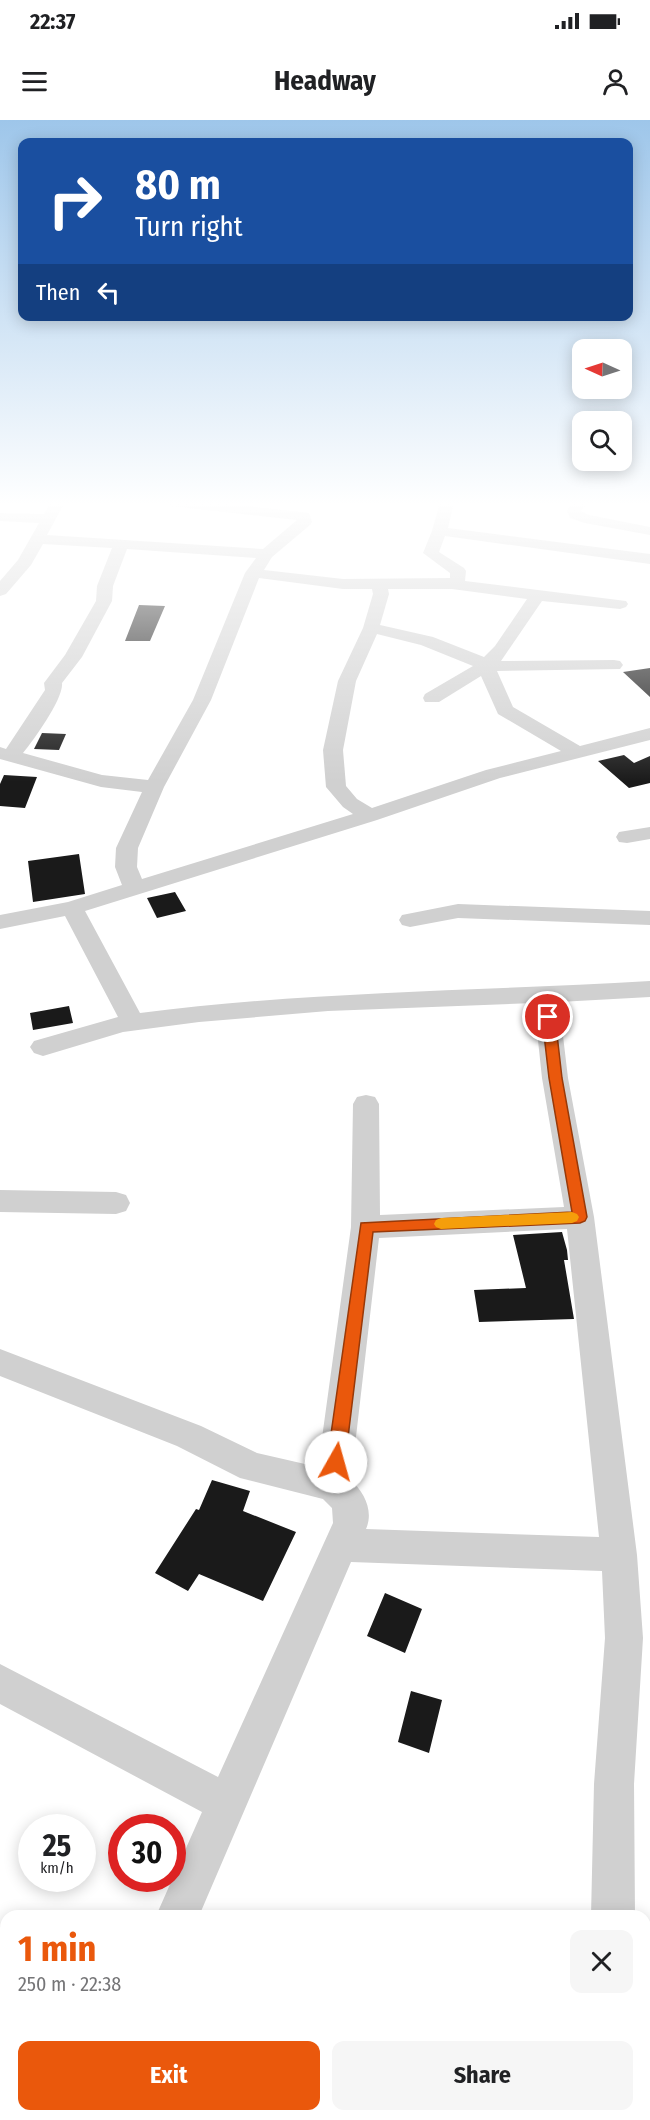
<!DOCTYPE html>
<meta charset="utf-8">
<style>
body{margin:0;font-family:"Fira Sans Condensed",sans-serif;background:#f6f6f6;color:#202124;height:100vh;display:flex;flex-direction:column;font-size:22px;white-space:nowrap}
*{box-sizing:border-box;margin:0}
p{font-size:20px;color:#757577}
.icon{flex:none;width:33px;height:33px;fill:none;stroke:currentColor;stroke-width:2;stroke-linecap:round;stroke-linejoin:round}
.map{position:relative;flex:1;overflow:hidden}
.panel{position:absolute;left:0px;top:1790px;width:651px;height:212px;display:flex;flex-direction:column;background:#fff;border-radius:18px 18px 0 0;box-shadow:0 3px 15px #0003}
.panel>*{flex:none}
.banner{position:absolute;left:18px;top:18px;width:615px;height:183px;border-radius:12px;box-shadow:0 3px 15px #0003;background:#1a4fa0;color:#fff;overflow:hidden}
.needle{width:39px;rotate:273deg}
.tools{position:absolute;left:572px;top:219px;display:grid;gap:12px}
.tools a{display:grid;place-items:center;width:60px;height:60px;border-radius:12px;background:#fff;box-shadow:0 3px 15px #0003;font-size:30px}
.speed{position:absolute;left:18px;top:1694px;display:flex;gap:12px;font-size:30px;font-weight:700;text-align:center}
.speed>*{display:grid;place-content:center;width:78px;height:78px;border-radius:50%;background:#fff;box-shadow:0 3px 15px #0003;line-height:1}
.speed small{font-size:15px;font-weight:400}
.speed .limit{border:9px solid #d22;background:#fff;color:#111}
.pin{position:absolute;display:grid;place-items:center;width:51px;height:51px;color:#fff;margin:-26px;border:3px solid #fff;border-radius:50%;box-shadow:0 2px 6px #0007}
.me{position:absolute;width:66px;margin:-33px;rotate:7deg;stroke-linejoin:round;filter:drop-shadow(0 0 4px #0008)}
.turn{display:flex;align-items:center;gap:21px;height:126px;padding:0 18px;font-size:27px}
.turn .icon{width:78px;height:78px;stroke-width:2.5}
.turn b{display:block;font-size:42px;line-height:51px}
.then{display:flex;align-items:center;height:57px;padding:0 18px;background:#0003;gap:12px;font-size:22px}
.round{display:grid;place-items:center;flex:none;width:63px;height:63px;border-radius:12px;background:#f6f6f6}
.headline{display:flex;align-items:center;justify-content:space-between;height:102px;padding:0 18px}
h1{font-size:36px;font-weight:700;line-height:45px;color:#ea580c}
.primary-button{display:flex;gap:12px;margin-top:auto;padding:12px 18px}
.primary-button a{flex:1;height:69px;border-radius:12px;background:#ea580c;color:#fff;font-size:24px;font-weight:700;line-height:69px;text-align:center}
.primary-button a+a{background:#f6f6f6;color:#202124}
.status{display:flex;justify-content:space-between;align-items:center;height:42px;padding:0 30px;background:#fff;direction:ltr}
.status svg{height:16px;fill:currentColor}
header{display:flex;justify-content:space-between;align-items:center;height:78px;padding:0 18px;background:#fff;font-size:27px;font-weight:700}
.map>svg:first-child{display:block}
.building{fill:#1a1a1a}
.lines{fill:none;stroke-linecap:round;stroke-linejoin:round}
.minor{fill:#d0d0d0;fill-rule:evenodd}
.route{fill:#ea580c;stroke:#983908;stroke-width:1.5}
.slow{fill:#f59e0b}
</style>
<div class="status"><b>22:37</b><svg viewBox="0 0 49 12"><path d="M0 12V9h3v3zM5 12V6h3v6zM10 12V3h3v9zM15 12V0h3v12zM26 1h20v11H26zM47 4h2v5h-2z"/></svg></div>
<header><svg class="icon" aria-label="menu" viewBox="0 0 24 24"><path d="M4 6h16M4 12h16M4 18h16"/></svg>Headway<svg class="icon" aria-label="person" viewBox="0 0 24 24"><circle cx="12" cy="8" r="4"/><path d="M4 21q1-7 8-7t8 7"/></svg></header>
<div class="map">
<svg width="650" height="2000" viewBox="0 0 650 2000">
<rect width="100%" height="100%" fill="#fff"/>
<!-- building -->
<path class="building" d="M139,485L165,486L150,521H125Z
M650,548V577L623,552Z
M42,613L66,614L59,630L34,629Z
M624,635L634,643L650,636V663L629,668L598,641Z
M4,655L37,657L25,688L0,686V664Z
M79,734L85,774L33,782L28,741Z
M175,772L186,791L157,798L147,778Z
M69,886L73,903L33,910L30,893Z
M562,1112L567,1130L568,1140H564L574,1199L479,1202L474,1170L526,1168L513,1115Z
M212,1360L250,1371L243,1391L296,1412L263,1481L199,1454L188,1471L155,1453L196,1389L199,1390Z
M385,1473L422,1489L405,1533L367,1516Z
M411,1571L442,1580L429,1633L398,1622Z"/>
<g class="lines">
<!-- minor -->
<path class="minor" d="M51,382H65L47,415L263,429L297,400L170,386L163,382H212L309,393L312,402L310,405L272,437L264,450L343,459L450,458V453L423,433L432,411L440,382H454L448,408L650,434V444L445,416L439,432L464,448L466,451L465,461L626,481L628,484L626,487L620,489L542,481L501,541L614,540L620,541L623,545L620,549L497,551L513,587L580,626L650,608V620L500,658L377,700L85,791L140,893C309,871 480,871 650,861V877L559,882L568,958L594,1097L637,1435L643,1518L634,1664L635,1796H591L594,1664L605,1518L602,1451L351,1442L199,1796H156L202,1692L0,1584V1544L218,1657L333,1403L332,1388L323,1379L240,1358L177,1326L0,1256V1229L201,1306L257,1333L318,1347L351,1107L353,984L357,977L366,975L375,977L379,984L380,1095L564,1087L542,958L534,883L328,891L199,902L123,912L43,936L34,933L30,927L34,921L118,897L65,796L0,809V795L68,782L122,765L115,747L116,728L142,672L101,667L0,639V627L6,629L45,570L44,563L65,535L96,481L97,466L112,428L43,424L31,445L6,474L0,476V461L18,440L39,403L0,401V393L44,394ZM127,429L256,438L245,453L193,580L148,660L102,655L23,633C33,621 64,578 62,563L82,537L112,481L113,466ZM259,458L343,469H372L373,474L363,508L338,561L323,630L326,667L343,687L353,694L142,759L137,747L138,728L164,667L211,580ZM388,469H452L527,479L495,526L484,537L433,517L380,505L389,474ZM377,514L421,525L473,546L425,574L423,578L425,582H439L481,556L498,594L561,631L486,650L372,688L357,679L346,666L343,630L356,561ZM567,1109L599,1417L366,1409C374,1391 364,1372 351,1360L379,1118Z
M573,382H588L581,391L589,395L650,407V415L585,403L570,398L567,391Z
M650,707V719L627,723L619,722L616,717L619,712Z
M458,784L650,791V805L458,798L410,807L402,805L399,800L402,795Z
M0,1070L116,1072L126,1075L130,1083L126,1091L116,1094L0,1092Z
M645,1827L650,1829V1873L645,1871Z
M61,1995H109L107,2000H59Z
M559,1995H607L606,2000H558Z"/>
</g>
<!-- sky -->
<linearGradient id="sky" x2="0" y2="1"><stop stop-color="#9ec6ea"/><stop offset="0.58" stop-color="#fff"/><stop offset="1" stop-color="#fff" stop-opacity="0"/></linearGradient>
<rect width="650" height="662" fill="url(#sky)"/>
<!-- route -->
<path class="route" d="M548,893L555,897L562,958L587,1097L585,1101L580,1103L373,1112L345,1342L342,1348L336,1350L330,1348L327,1342L361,1103L572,1092L549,958L542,897Z"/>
<!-- slow -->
<path class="slow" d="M572,1092L577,1094L579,1097L577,1101L572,1103L441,1109L436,1107L434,1104L436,1100L441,1098Z"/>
</svg>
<div class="tools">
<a><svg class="needle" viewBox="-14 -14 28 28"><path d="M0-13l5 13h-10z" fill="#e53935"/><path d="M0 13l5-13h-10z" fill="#757577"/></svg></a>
<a><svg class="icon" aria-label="search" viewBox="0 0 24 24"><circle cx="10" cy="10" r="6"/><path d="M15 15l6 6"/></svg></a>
</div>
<div class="speed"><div>25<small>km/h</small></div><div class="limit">30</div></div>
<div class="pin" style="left:548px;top:897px;background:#d93025"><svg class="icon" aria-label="arrive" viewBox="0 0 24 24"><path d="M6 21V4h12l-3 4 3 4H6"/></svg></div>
<svg class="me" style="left:336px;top:1342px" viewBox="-20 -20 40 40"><circle r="19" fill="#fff"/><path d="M0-13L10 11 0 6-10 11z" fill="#ea580c"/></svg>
<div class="banner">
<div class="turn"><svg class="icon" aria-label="right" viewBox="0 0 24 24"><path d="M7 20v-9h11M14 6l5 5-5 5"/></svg><div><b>80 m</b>Turn right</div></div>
<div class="then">Then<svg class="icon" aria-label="left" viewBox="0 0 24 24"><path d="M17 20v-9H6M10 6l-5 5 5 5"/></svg></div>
</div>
<section class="panel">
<div class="headline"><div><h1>1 min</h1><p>250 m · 22:38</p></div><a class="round"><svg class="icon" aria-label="close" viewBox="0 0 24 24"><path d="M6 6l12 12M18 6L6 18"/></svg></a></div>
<div class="primary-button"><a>Exit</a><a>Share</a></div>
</section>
</div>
